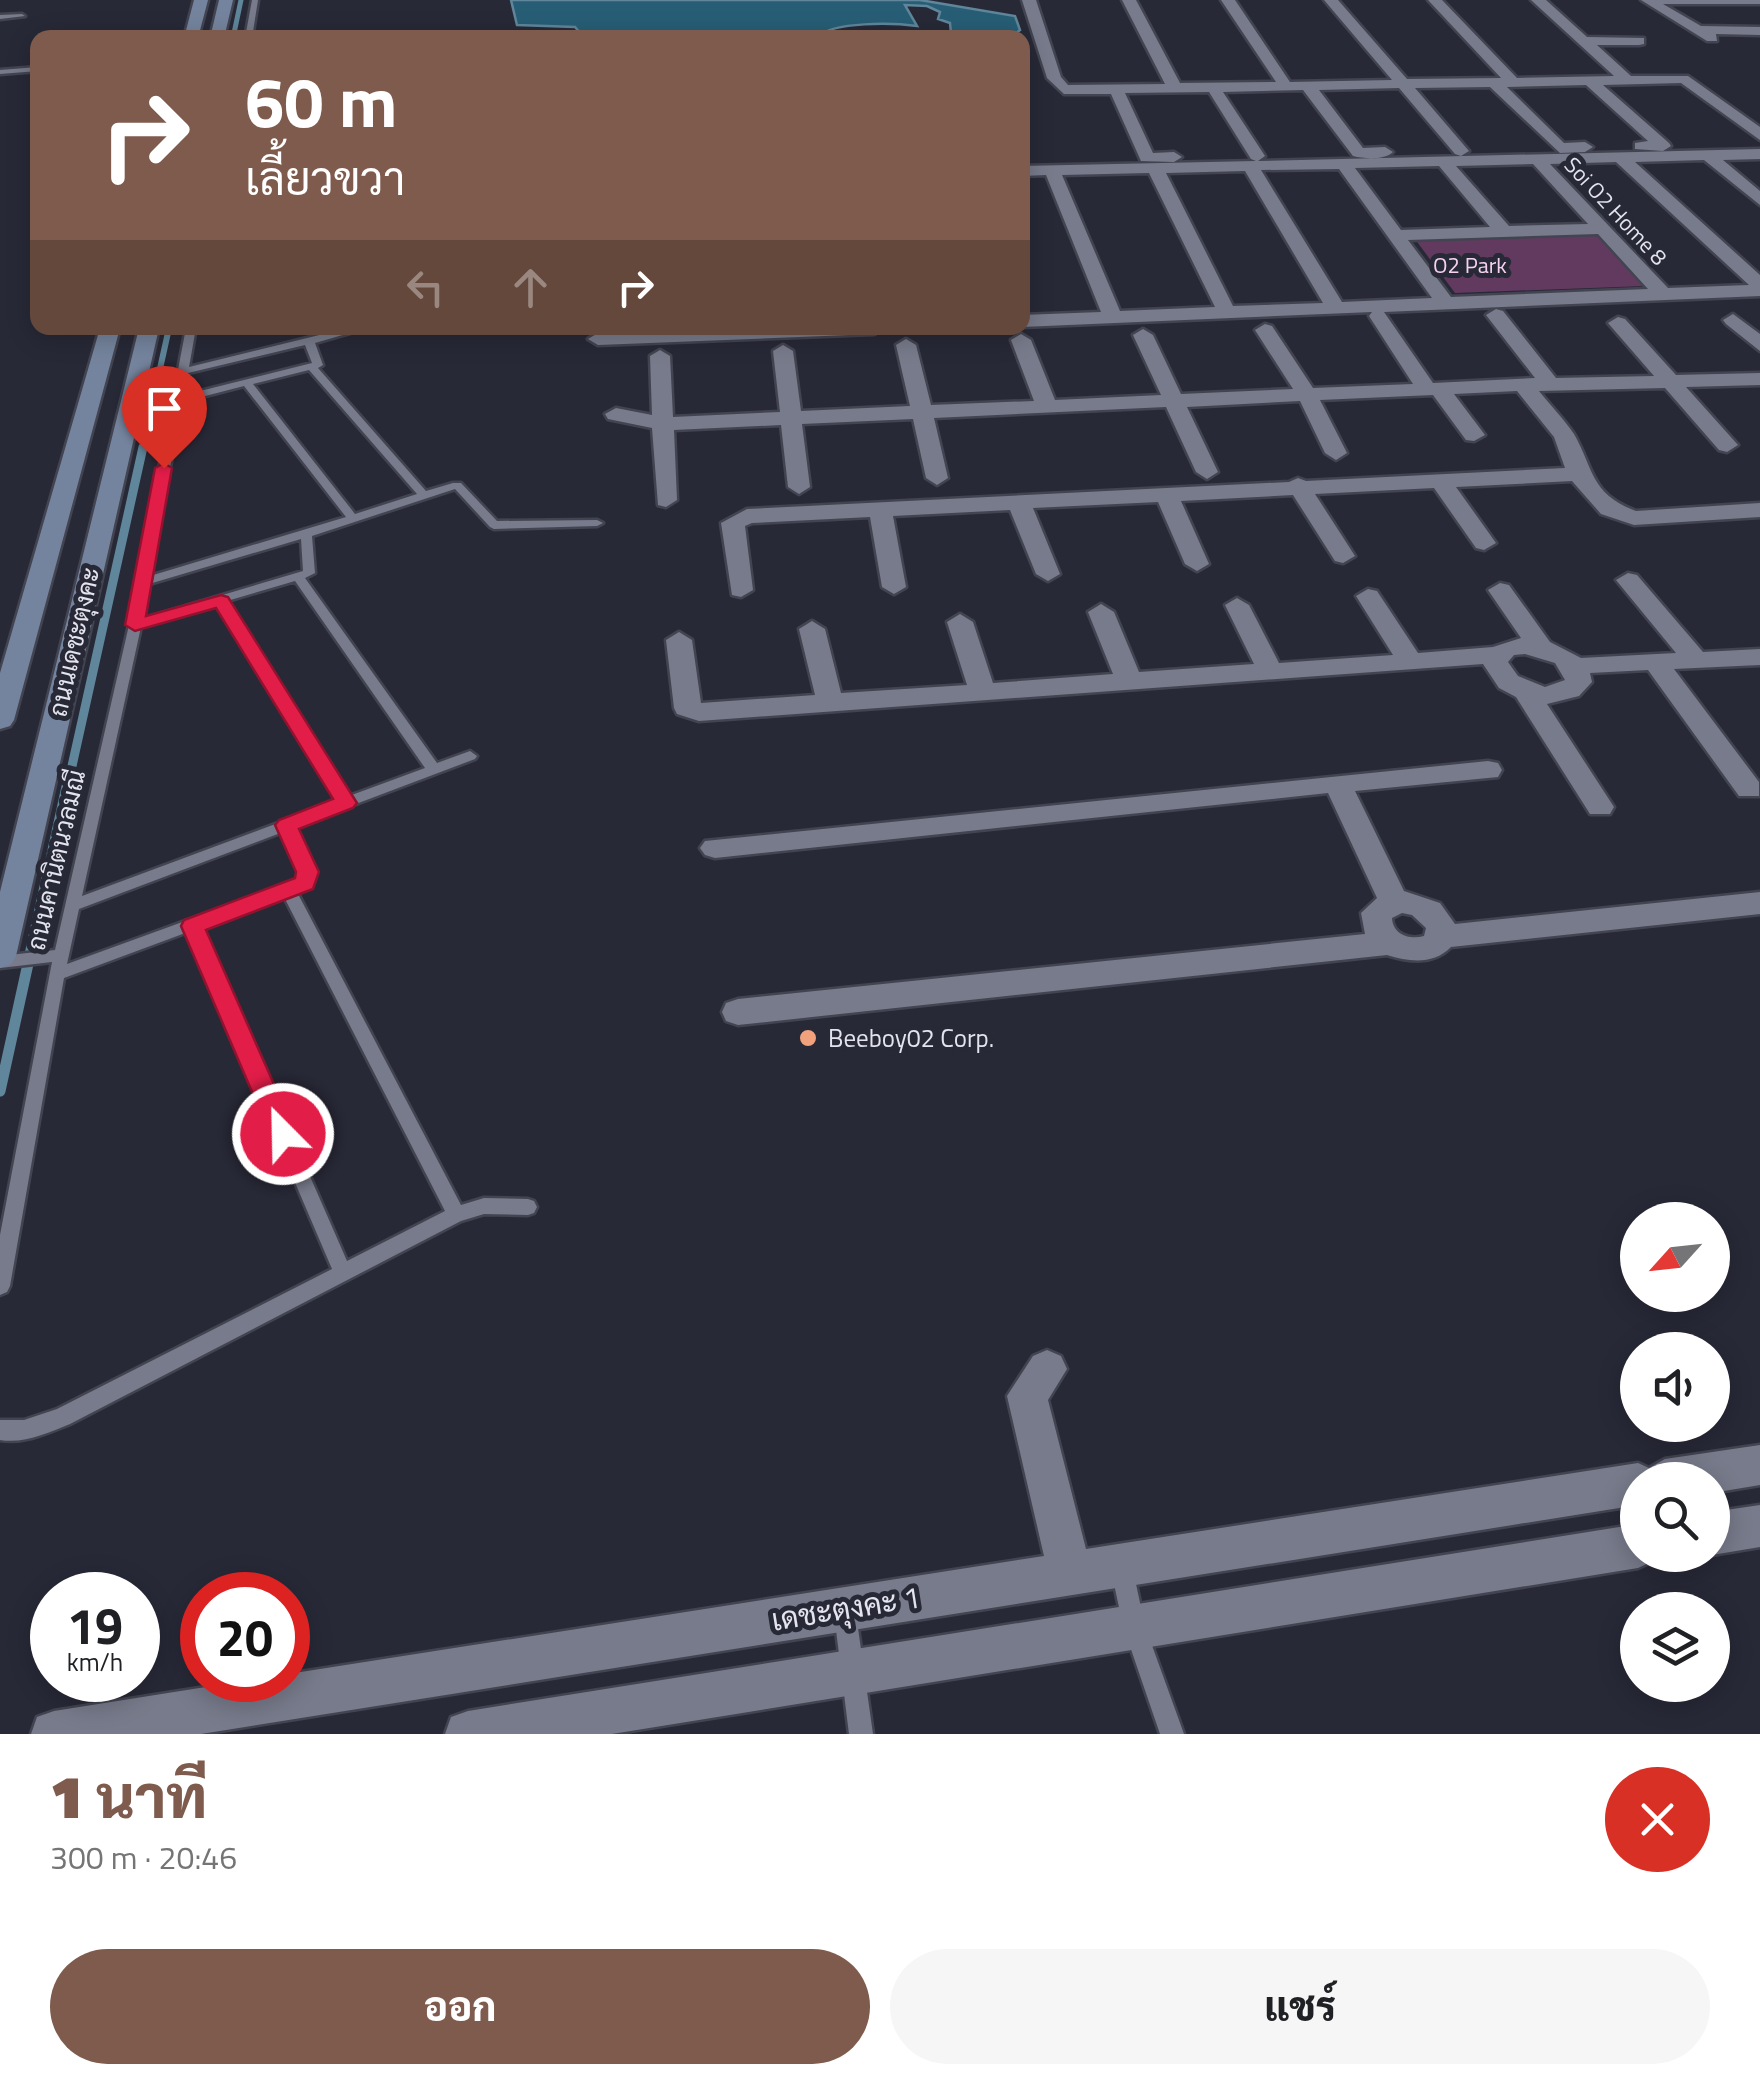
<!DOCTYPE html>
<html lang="th">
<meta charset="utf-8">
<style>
body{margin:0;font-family:"Titillium Web",Sarabun,sans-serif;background:#f6f6f6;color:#202124;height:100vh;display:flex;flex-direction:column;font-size:38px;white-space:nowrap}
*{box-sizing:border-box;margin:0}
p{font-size:32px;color:#757577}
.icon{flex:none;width:55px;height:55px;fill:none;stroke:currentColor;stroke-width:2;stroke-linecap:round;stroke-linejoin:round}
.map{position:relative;height:1734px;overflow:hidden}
.drawer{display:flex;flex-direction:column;background:#fff;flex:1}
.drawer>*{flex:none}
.guide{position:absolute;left:30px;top:30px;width:1000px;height:305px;border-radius:20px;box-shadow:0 5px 25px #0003;background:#7e5b4c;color:#fff;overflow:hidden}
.needle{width:65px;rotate:243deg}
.buttons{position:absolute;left:1620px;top:1202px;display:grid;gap:20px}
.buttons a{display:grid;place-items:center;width:110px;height:110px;border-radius:50%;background:#fff;box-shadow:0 5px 25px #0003;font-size:50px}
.speed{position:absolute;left:30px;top:1572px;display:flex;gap:20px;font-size:50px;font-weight:700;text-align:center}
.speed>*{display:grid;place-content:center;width:130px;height:130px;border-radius:50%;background:#fff;box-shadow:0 5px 25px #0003;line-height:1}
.speed small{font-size:25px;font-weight:400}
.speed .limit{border:15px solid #d22;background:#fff;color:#111}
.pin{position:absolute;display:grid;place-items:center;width:85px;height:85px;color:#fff;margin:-102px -42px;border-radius:50% 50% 50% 0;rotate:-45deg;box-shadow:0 0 10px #0007}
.pin .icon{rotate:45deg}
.me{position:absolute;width:110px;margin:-55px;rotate:337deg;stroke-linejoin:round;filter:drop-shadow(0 0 8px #0008)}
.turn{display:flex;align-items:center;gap:35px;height:210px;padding:0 50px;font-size:45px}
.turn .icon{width:130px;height:130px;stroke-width:2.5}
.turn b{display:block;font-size:70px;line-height:85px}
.lanes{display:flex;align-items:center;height:95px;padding:0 50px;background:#0003;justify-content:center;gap:50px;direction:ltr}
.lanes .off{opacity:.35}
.round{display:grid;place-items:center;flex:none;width:105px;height:105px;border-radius:52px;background:#f6f6f6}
.headline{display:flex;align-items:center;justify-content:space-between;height:170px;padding:0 50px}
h1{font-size:60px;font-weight:800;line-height:75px;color:#7e5b4c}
.action{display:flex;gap:20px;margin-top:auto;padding:20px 50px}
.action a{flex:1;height:115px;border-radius:60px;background:#7e5b4c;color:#fff;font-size:40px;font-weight:800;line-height:115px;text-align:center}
.action a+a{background:#f6f6f6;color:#202124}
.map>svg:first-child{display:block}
.green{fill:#633a5f}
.water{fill:#275e76;stroke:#5f869a;stroke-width:2.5}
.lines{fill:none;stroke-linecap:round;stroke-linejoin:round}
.stream-far3{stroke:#5f869a;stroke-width:5}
.stream-far2{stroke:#5f869a;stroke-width:6}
.stream-far1{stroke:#5f869a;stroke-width:9}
.stream{stroke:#5f869a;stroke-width:11}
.lane-casing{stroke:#434451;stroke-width:5}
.street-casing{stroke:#434451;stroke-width:5}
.secondary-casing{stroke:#434451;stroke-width:5}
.lane{fill:#787b8b;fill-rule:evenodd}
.street{fill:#787b8b;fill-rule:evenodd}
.secondary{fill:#75849e;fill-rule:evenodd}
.route{fill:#e11d48;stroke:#92132f;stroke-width:2.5}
.poi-dot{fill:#f1a17c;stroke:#282937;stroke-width:4}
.labels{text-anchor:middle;stroke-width:10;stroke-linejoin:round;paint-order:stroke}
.far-street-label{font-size:22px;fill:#e3e4ee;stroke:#282937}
.far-park-label{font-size:22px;fill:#f6d2f2;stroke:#282937}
.street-label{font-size:25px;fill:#e3e4ee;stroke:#282937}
.poi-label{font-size:25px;fill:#e3e4ee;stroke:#282937;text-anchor:start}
.near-street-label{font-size:30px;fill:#e3e4ee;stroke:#282937}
</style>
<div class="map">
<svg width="1760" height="1734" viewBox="0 0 1760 1734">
<rect width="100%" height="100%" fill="#282937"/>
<!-- green -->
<path class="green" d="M1595,233L1644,286L1455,293L1415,239Z"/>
<!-- water -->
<path class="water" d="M511,0H920L1015,16L1020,30L1012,36L958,37L951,33L950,23L938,19L940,12L927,6L905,5L917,26C894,23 833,21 818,37H597L582,35L575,27L517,25Z"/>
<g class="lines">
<!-- stream-far3 -->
<path class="stream-far3" d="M233,38L241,0"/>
<!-- stream-far2 -->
<path class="stream-far2" d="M142,450L169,328"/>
<!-- stream-far1 -->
<path class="stream-far1" d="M70,775L143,447"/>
<!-- stream -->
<path class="stream" d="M0,1091L70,773"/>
<defs>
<path id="lane" d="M252,0H258L252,38H245Z
M0,15L22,14L25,16L0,19Z
M38,67V71L0,74V70Z
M186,328H196L189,367L348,328H362L360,330L315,343L323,365L318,368L426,491L453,483H461L497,521L597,520L603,523L597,526L494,529L490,527L455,489L312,536L315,573L305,578L437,763L470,751L477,756L475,759L295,827L316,872L310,887L297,892L461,1205L484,1198L528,1199L534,1201L537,1207L534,1213L528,1215L484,1214L461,1221L70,1424C47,1433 25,1444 0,1440V1420H24L57,1409L332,1269L188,932L64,978L10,1286L7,1292L0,1295V1235L52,962L0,968V956L55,950L129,625ZM305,345L312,363L184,395L188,373ZM309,370L417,494L355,514L253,384ZM244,386L346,517L150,576L182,402ZM301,539L303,571L142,619L149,584ZM295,581L425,768L349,796L227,601ZM217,604L337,801L82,896L141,627ZM283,832L300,872L298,880L67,964L79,909ZM284,897L445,1211L347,1261L201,927Z
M1122,1559L1130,1562L1133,1570L1145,1626L1184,1734H1160L1123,1626L1111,1570L1114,1562Z
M845,1603L853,1606L856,1614L873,1734H849L834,1614L837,1606Z"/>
<path id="street" d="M1022,0H1036L1061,77L1068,85L1165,84L1122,0H1136L1180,83L1276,82L1221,0H1235L1290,82L1392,80L1324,0H1338L1407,79L1501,78L1428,0H1442L1517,78L1614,76L1531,0H1546L1587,37L1644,38V44L1639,45H1597L1631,76H1688L1760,127V140L1681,83L1603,85L1669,143L1671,146L1663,151L1635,149V143L1648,141L1586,85L1507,87L1564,143L1585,142L1593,147L1585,152L1560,153L1490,87L1415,88L1469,151L1461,156L1455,154L1399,88L1319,90L1363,148L1385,147L1393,152C1385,160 1365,159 1353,156L1303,90L1223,92L1265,156L1258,161L1760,149V159L1723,160L1760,191V205L1704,160L1635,162L1760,275V296L1384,312L1433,383L1535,378L1486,315L1496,309L1503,311L1556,378L1654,376L1608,323L1618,317L1625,319L1676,375L1760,373V385L1686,387L1738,445L1727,452L1719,450L1665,388L1539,391C1550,405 1564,419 1574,434C1594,469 1590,494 1636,511L1760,503V517L1634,525L1601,514L1572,481L1456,487L1496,543L1484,550L1476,548L1434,488L1315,494L1355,556L1343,563L1335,561L1293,495L1181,501L1209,564L1197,571L1185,564L1158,502L1033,508L1060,574L1048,581L1036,574L1010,510L893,516L906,587L894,594L882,587L870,517L752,523L745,526L753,590L741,597L732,595L721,523L747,509L1289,482L1298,478L1306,481L1565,468L1554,437L1517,391L1454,394L1485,435L1474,441L1466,440L1433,395L1320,400L1347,453L1336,460L1325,453L1300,401L1187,407L1218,472L1207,479L1196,472L1166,407L934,418L948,478L937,485L926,478L913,419L802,424L810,487L799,494L788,487L781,425L674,430L677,500L666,507L658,505L652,428L608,419L605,414L616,408L652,415L650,356L660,350L670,356L673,417L780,412L773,351L783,345L793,351L801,411L910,406L896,345L906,339L916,345L931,405L1034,401L1011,340L1021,334L1031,340L1055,400L1161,395L1133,335L1143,329L1153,335L1181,394L1293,389L1255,330L1265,324L1272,326L1313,388L1413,384L1369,316L1372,312L1022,327V315L1101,312L1046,175L1022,176V166L1256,161L1251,159L1209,92L1125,93L1153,153L1174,152L1182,157L1174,162L1141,161L1111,94H1064L1047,78ZM1616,162L1749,285L1668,288L1550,164ZM1533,164L1588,224L1509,226L1456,166ZM1439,166L1490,227L1401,230L1355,168ZM1339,169L1432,298L1342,302L1261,170ZM1245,171L1323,303L1233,306L1166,173ZM1149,173L1215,307L1120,311L1062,175ZM1598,234L1648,289L1451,297L1408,240Z
M1641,0H1760V4H1663L1701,26L1760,27V35L1716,34L1717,41H1707Z
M1733,314L1760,334V351L1726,324L1723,320Z
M739,328H884L874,334L598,345L588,339L598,333Z
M1628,573L1637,575L1703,652L1760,649V665L1674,669L1759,782V796H1739L1648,670L1590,673L1592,682L1579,696L1547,704L1614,807L1610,814H1590L1516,697L1499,688L1483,664L699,721L677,714L674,708L666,640L679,632L692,640L701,703L815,695L799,629L812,621L825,629L841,693L967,685L947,622L960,614L973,622L993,683L1113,674L1088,612L1101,604L1114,612L1139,672L1254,664L1225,605L1237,598L1249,605L1279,663L1393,655L1356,596L1368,589L1377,591L1418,653L1493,647L1521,638L1488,590L1500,583L1509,585L1550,642L1581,658L1676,653L1616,580ZM1525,654L1555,663L1565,680L1545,687L1518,676L1508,662L1514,655Z
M1488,761L1498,763L1502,770L1498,777L1355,791L1404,891L1440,903L1455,924L1760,892V914L1451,947C1433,965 1410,962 1387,955L738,1025L726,1021L722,1012L726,1003L738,999L1365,934L1361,913L1377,898L1328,793L715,858L705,855L700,848L705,841ZM1402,913L1412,915L1426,928L1424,936C1410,940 1393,935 1392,918Z
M1047,1350L1061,1356L1067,1369L1048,1400L1086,1549L1638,1463L1649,1468L1665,1459L1760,1445V1485L1712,1493V1480H1638V1505L201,1734H31L37,1717L54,1711L250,1680H288V1674L1044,1556L1007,1396L1033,1356Z
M1760,1505V1547L1712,1555H1711L1712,1512Z
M1638,1524V1555H1656L1653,1561L1638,1568L612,1734H445L451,1717L468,1711Z"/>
<path id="secondary" d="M194,0H208L198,38H184Z
M219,0H233L224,38H210Z
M100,328H120L14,720L10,726L0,729V673Z
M139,328H159L16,956L11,964L0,968V892Z"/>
</defs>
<!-- lane casing -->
<use href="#lane" class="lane-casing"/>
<!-- street casing -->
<use href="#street" class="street-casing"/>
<!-- secondary casing -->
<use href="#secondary" class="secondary-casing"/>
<!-- lane -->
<use href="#lane" class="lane"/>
<!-- street -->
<use href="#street" class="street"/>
<!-- secondary -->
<use href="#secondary" class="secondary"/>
</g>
<!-- route -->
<path class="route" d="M164,463L172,468L146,616L221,595L228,597L357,803L353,808L299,829L319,872L313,889L206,930L296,1134L292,1142L283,1145L274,1142L270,1134L181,926L184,920L295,878L296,872L275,825L279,820L333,799L216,608L135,631L125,625L155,468Z"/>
<!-- markers -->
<circle class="poi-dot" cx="808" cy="1038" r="10"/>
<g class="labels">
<!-- far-street labels -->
<g class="far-street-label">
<text transform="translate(1616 211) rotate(47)" y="8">Soi O2 Home 8</text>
</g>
<!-- far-park labels -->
<g class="far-park-label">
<text x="1470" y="273">O2 Park</text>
</g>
<!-- street labels -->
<g class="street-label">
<text transform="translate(74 642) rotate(-77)" y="9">ถนนเดชะตุงคะ</text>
<text transform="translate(56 860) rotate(-77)" y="9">ถนนคานิตนวลมณี</text>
</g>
<!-- poi labels -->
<g class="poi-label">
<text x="828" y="1047">Beeboy02 Corp.</text>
</g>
<!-- near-street labels -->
<g class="near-street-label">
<text transform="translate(846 1609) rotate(-9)" y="10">เดชะตุงคะ 1</text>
</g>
</g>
</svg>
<div class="buttons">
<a><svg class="needle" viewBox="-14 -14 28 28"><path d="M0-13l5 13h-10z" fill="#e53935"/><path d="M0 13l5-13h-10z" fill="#757577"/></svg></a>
<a><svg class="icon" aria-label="sound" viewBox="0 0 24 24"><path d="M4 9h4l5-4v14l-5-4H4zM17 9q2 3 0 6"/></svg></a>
<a><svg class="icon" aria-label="search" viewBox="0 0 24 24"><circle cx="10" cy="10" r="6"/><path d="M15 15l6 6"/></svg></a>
<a><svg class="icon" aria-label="layers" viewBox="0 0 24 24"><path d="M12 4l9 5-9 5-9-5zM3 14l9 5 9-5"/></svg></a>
</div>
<div class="speed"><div>19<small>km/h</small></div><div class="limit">20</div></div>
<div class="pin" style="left:164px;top:468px;background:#d93025"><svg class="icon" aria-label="arrive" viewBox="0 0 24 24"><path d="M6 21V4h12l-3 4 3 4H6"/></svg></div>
<svg class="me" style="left:283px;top:1134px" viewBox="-20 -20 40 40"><circle r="17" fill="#e11d48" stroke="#fff" stroke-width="3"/><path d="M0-11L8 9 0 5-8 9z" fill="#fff"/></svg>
<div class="guide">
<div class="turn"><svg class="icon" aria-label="right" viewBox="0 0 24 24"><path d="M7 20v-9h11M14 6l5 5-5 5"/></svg><div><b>60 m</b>เลี้ยวขวา</div></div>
<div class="lanes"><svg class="icon off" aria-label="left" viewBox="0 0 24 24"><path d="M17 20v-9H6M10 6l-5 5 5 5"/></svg><svg class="icon off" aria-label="ahead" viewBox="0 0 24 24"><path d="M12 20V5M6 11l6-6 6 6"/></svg><svg class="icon" aria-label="right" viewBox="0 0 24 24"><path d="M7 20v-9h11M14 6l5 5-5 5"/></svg></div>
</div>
</div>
<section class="drawer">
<div class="headline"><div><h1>1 นาที</h1><p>300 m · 20:46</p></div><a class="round" style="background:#d93025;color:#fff"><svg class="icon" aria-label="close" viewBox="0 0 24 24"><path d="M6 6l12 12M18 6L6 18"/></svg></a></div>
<div class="action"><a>ออก</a><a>แชร์</a></div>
</section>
